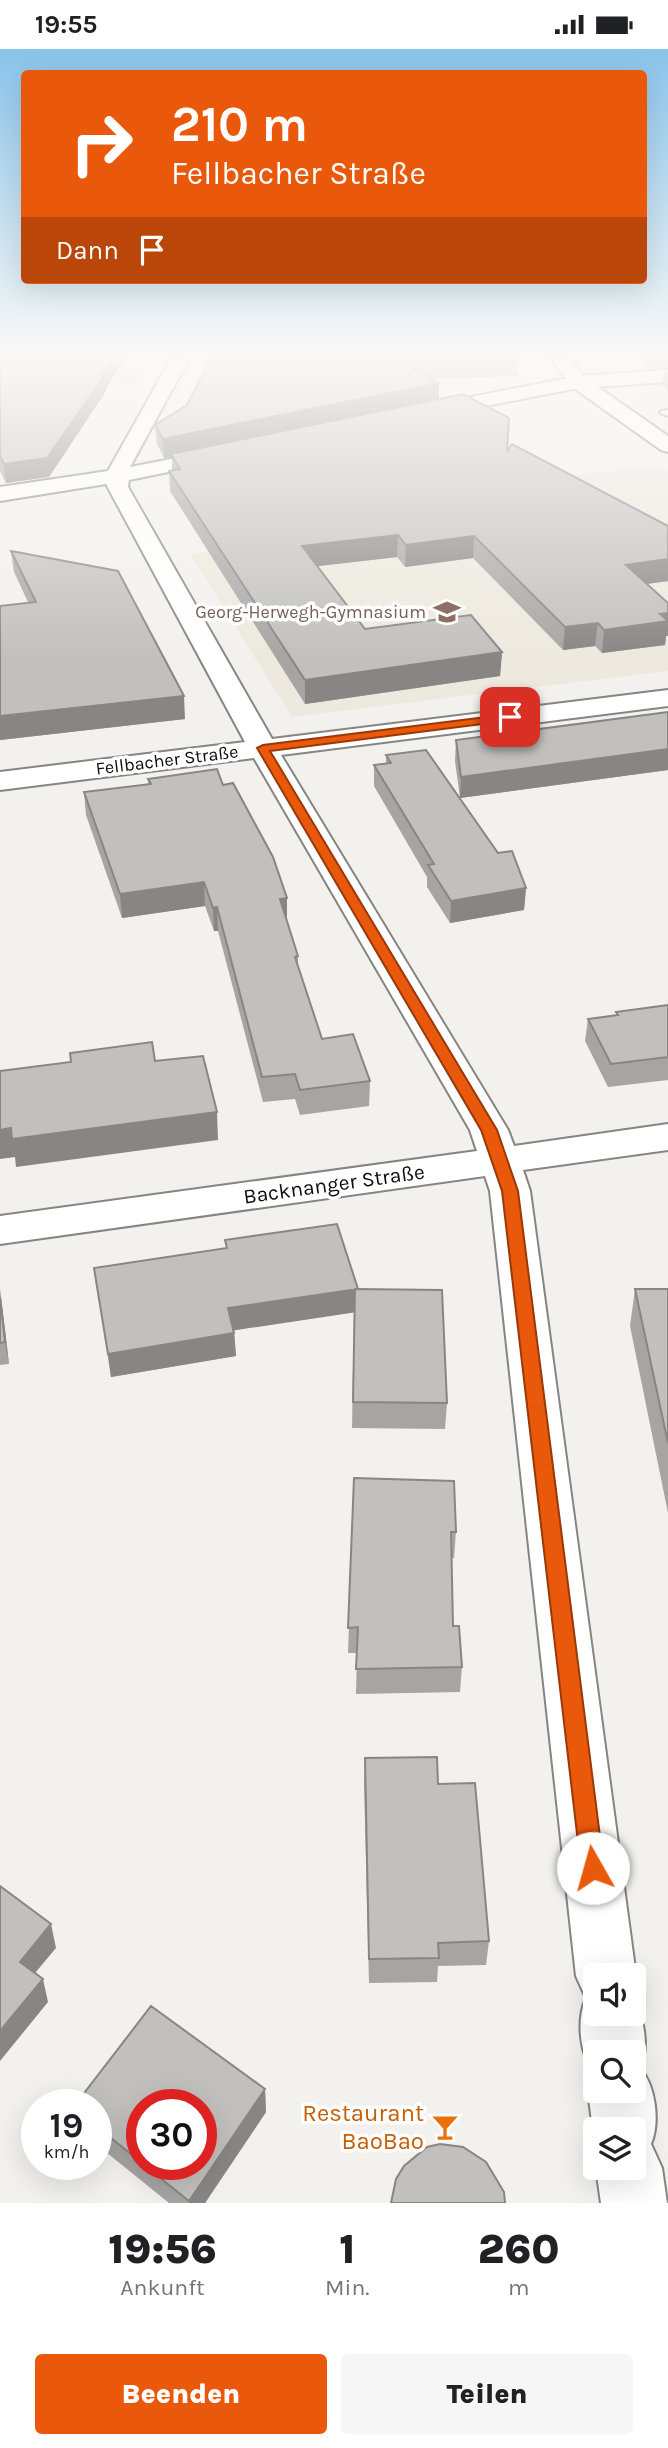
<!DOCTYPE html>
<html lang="de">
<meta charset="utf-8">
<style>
body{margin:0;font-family:Karla,sans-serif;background:#f6f6f6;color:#202124;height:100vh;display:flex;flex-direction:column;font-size:26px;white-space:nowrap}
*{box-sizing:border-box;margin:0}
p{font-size:23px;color:#757577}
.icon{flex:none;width:38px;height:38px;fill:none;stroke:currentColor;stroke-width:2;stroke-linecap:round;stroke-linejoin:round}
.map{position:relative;height:2154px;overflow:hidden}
.drawer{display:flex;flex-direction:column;background:#fff;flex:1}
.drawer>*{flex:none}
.banner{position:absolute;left:21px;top:21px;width:626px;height:214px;border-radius:7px;box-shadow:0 7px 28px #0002;background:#ea580c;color:#fff;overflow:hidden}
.tools{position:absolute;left:583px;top:1914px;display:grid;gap:14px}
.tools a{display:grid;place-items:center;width:63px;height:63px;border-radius:7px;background:#fff;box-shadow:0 7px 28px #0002;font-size:35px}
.speed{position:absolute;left:21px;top:2040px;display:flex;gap:14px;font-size:35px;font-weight:700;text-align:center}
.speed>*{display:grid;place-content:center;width:91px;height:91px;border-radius:50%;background:#fff;box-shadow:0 7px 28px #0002;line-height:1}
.speed small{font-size:18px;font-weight:400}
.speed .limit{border:10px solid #d22;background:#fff;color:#111}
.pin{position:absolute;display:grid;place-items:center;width:60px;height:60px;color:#fff;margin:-30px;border-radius:14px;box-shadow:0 4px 10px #0006}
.me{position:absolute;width:77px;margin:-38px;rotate:353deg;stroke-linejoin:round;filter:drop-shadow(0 0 5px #0008)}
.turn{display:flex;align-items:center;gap:24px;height:147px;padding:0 35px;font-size:32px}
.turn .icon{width:91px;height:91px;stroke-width:2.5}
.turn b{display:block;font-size:49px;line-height:60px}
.then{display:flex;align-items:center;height:66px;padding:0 35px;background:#0003;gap:14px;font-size:26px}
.eta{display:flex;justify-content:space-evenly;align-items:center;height:119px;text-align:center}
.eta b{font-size:42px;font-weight:800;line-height:49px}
.action{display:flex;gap:14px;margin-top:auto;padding:14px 35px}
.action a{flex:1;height:80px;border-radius:7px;background:#ea580c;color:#fff;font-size:28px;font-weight:800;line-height:80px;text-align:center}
.action a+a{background:#f6f6f6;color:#202124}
.status{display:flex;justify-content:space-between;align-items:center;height:49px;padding:0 35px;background:#fff;direction:ltr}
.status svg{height:19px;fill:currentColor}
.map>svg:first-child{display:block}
.built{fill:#ede9de}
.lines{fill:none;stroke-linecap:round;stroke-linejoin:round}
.lane-casing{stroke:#868581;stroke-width:4}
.street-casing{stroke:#868581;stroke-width:4}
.secondary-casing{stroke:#868581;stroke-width:4}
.lane{fill:#fff;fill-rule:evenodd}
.street{fill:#fff;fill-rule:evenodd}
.secondary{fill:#fff;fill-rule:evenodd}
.wall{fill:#a7a5a3;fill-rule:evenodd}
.shaded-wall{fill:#888684}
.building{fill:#c2c0bd;stroke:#888684;stroke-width:2}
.route{fill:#ea580c;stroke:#983908;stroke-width:2}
.labels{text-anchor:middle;stroke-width:7;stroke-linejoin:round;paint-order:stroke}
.far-education-label{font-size:18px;fill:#785e54;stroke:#fff;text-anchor:end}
.far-street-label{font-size:18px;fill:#0d0c0b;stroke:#fff}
.street-label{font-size:21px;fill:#0d0c0b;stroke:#fff}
.near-food-label{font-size:24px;fill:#c56008;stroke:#fff;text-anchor:end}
</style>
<div class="status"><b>19:55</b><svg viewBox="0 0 49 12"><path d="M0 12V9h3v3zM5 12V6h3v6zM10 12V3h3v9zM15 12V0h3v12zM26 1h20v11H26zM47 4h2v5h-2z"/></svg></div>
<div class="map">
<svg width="668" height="2154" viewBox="0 0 668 2154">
<rect width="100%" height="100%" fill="#f3f1ee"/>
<!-- built -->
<path class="built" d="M0,308H153L137,335L0,330Z
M668,337V366L636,344L646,338Z
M661,416L668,422V622L292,668L190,505L352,485L332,454Z"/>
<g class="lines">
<defs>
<path id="lane" d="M668,361V367L660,364L661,362Z"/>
<path id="street" d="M172,308H190L130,418L222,400L233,406L222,412L129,431L128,438L272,690L668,641V657L281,706L508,1081L514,1097L668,1075V1101L523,1121L530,1142L636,1927L634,1934V1927H595V1965H634V1947C643,1970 650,1996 640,2019C656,2037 660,2074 651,2095L662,2119L667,2154H601L596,2119H634V2081H595V2086L593,2081L588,2042L595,2027C580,2006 576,1972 586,1949L576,1927L490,1142L485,1127L0,1195V1167L477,1102L470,1081L254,709L0,741V723L245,693L106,435L0,452V438L108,422ZM595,2004H634V2042H595Z
M668,321V333L578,339L425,369L415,363L425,357L578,327Z"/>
<path id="secondary" d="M551,308H569L585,329L668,387V403L661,401L571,337Z"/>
</defs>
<!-- lane casing -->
<use href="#lane" class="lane-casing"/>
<!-- street casing -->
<use href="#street" class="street-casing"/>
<!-- secondary casing -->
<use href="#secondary" class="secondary-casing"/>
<!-- lane -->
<use href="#lane" class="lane"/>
<!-- street -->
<use href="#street" class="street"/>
<!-- secondary -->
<use href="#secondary" class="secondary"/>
</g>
<!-- wall -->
<path class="wall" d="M0,308L106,339V342L49,428L6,434L0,422Z
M212,308L518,309L517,327L431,330L439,350L507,402L668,532L647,535L666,587L665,596L602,604L595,597L563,601L473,509L405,518L397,508L317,517L365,580L502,603L500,627L305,655L170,442L169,422L172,421V408L164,409L157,395L155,376L187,356Z
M637,308H668V319L647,320Z
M668,322V343L662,336L664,323Z
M11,502L185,670L0,691V557L28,553L14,523Z
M668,663V721L460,749L455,712L456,691Z
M386,706L498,804L526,839L524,861L450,874L427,838V828L374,737V716L386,715Z
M148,730L223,736L287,872L298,907V919L322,990L370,1032L369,1057L300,1066L295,1050L263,1053L218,882H214L205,857L122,869L86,766L84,743L148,736Z
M668,956V1031L608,1038L585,992L588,970L616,966V963Z
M225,1191L358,1240L447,1354L445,1380L352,1379L354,1263L234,1281L236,1307L111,1328L94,1219L226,1199Z
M0,1240L9,1315L0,1316Z
M635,1240H668V1464L630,1277Z
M354,1429L456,1483L454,1509H451L453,1577L462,1618L460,1643L356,1645L357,1604H348Z
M365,1709L438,1735L489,1892L486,1916L438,1917L437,1933L369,1934L364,1734Z
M265,2040L266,2063L205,2154H169L96,2095V2056ZM142,2056L201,2116H142Z"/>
<!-- shaded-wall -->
<path class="shaded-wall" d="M114,308H127L106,339V342L49,428L6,434L4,415L102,325Z
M439,334V352L171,405L172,408L164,409L163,390Z
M398,486L397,508L302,519V497Z
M474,487L473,509L405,518L406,496Z
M668,510V532L624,538L626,516Z
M668,564V587H666L665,596L602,604L604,581Z
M598,574L595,597L563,601L565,578Z
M502,603L500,627L305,655V631Z
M184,647L185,670L0,691V667Z
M668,700V721L460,749L461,728Z
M204,833L205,857L122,869L120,845Z
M526,839L524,861L450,874L451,852Z
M287,849V872L280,850Z
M217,858L218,882H214L213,859Z
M217,1063L218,1091L16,1118L15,1108L0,1110V1081Z
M0,1240L1,1247L9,1315L5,1293Z
M358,1240L357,1263L230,1282L228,1259Z
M234,1284L236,1307L111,1328L108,1305Z
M51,1875L56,1899L25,1936L20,1913Z
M43,1930L48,1953L0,2012V1982Z
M265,2040L266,2063L205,2154H189V2152Z"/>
<!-- building -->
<path class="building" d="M0,308H114L102,325H105L47,409L4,415L0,407Z
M212,308H517L518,309L399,313L439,334L163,390L155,376L187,356Z
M463,345L509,369L507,403L512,395L668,477V510L626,516L668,554V564L660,565L668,572L604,581L598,574L565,578L474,487L406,496L398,486L302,497L365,580L471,566L502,603L305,631L169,422L180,420L171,405Z
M11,502L118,522L184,647L0,667V557L36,553Z
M668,663V700L461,728L456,691Z
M426,701L498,804L512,802L526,839L451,852L428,816L434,815L374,716L391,714L386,706Z
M217,720L223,736L233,734L273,808L287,849L280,850L298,907L295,908L322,990L353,985L370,1032L300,1041L295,1025L262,1028L217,858L213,859L204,833L120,845L84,743L151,735L148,730Z
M668,956V1008L611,1015L588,970L618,966L616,963Z
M152,993L155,1012L203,1007L217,1063L12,1090L11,1079L0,1081V1022L71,1013L70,1004Z
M337,1175L358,1240L228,1259L234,1284L108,1305L94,1219L227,1199L225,1191Z
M355,1240L442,1241L447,1354L353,1353Z
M635,1240H668V1394Z
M0,1249L5,1293L0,1294Z
M354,1429L454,1432L456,1483H451L453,1577H459L462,1618L356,1620L358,1578L348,1579Z
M437,1708L438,1735L475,1734L489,1892L438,1894L439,1909L369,1910L365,1709Z
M0,1837L51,1875L20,1913L43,1930L0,1982Z
M151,1957L265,2040L189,2152L144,2116H201V2056H142V2114L96,2077V2056H75Z
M440,2095L463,2098L486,2113L504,2143L505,2154H391L396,2130L404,2117L427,2098Z"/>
<!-- sky -->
<linearGradient id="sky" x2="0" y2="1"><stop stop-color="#89c4eb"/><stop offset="0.5" stop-color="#faf9f7"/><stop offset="1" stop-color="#faf9f7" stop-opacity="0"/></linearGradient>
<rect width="668" height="610" fill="url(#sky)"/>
<!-- route -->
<path class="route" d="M510,665L516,668L514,671L270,702L497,1081L518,1142L604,1819L601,1827L593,1830L584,1827L581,1819L502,1142L481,1081L257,699L263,696Z"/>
<!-- icons -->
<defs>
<symbol id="school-bare" viewBox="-9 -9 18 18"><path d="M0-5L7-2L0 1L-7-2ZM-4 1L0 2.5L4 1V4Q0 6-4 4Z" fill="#8d6e63" stroke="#fff" stroke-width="2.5" paint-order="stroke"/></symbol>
<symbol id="bar-bare" viewBox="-9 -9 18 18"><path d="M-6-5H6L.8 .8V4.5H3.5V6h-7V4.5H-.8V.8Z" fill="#e8710a" stroke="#fff" stroke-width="2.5" paint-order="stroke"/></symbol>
</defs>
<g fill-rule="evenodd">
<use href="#school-bare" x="428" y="544" width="38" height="38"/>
<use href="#bar-bare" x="426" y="2059" width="38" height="38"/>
</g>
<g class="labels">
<!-- far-education labels -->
<g class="far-education-label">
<text x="426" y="569">Georg-Herwegh-Gymnasium</text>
</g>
<!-- far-street labels -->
<g class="far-street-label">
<text transform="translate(167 711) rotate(-7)" y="6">Fellbacher Straße</text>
</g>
<!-- street labels -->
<g class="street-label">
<text transform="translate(334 1135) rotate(-8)" y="7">Backnanger Straße</text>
</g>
<!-- near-food labels -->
<g class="near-food-label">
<text x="424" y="2072">Restaurant<tspan x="424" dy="28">BaoBao</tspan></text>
</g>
</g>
</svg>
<div class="tools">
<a><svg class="icon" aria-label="sound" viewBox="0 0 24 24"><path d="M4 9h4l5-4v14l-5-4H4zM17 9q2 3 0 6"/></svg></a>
<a><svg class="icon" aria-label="search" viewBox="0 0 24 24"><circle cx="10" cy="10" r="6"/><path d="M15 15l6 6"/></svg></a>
<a><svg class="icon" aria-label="layers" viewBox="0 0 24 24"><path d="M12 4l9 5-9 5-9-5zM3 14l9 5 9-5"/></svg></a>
</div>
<div class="speed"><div>19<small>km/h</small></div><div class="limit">30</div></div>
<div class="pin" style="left:510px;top:668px;background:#d93025"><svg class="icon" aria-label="arrive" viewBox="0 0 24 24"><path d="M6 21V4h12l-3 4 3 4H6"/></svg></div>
<svg class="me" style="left:593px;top:1819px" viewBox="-20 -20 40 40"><circle r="19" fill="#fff"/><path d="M0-13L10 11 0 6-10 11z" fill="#ea580c"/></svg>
<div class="banner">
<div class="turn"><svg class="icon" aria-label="right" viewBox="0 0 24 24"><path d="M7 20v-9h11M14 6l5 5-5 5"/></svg><div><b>210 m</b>Fellbacher Straße</div></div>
<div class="then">Dann<svg class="icon" aria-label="arrive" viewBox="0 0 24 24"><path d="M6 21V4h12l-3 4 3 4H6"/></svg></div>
</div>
</div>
<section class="drawer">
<div class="eta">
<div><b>19:56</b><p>Ankunft</p></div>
<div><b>1</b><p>Min.</p></div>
<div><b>260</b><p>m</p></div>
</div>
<div class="action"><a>Beenden</a><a>Teilen</a></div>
</section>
